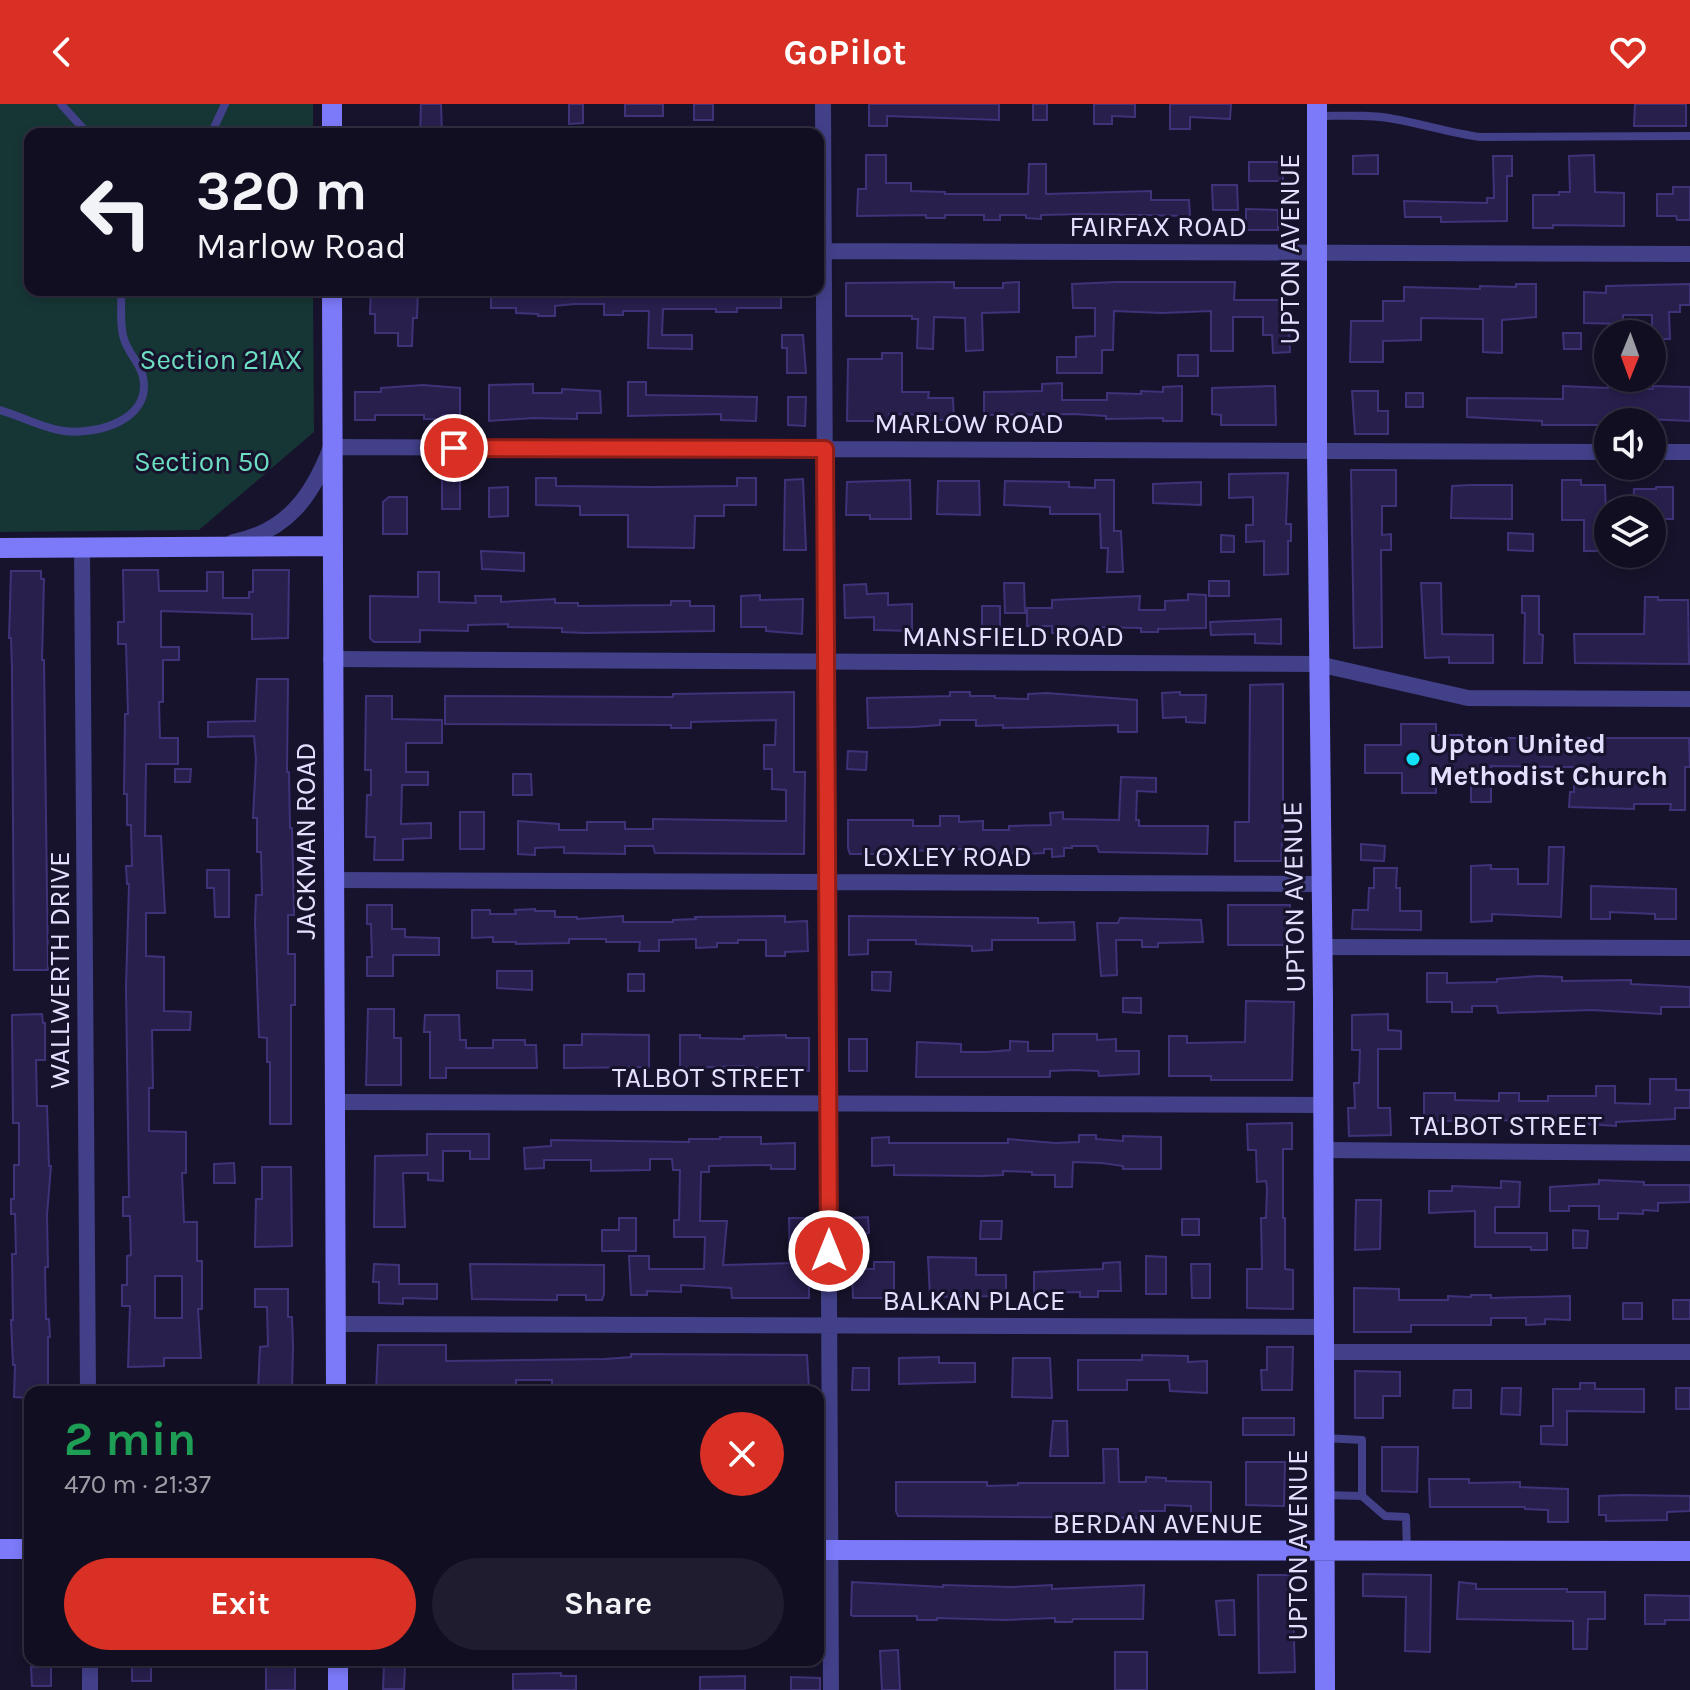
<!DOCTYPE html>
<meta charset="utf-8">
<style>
body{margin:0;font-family:Karla,sans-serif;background:#1e1c2e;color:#f1f3f6;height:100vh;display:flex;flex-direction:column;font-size:30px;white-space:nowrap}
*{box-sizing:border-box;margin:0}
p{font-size:26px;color:#9c9ca5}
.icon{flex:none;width:44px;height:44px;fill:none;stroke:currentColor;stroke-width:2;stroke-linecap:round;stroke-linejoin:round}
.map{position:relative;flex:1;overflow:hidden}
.side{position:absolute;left:24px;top:1282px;width:800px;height:280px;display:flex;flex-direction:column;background:#110e21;border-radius:16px;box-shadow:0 4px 12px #0003,0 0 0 2px #302e3f}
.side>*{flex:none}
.banner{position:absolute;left:24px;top:24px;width:800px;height:168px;border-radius:16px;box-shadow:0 4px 12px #0003,0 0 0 2px #302e3f;background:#110e21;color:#f1f3f6;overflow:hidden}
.needle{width:52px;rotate:181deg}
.tools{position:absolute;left:1594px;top:216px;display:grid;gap:16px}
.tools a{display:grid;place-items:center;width:72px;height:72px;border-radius:50%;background:#110e21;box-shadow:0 4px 12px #0003,0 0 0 2px #302e3f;font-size:40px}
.pin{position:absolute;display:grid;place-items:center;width:68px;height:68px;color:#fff;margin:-34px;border:4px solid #fff;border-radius:50%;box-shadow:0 2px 8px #0007}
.me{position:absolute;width:88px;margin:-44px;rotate:0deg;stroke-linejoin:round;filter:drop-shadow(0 0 6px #0008)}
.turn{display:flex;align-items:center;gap:28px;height:168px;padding:0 40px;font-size:36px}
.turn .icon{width:104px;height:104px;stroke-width:2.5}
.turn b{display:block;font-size:56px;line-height:68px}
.round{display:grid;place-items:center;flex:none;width:84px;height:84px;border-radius:42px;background:#1e1c2e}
.summary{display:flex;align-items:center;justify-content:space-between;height:136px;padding:0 40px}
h1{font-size:48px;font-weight:700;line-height:60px;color:#1e9e55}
.action{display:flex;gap:16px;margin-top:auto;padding:16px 40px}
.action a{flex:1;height:92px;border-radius:48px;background:#d93025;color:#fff;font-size:32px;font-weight:700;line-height:92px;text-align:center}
.action a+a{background:#1e1c2e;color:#f1f3f6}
header{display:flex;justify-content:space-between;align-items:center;height:104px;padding:0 40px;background:#d93025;color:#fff;font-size:36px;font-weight:700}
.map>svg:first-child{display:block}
.green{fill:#163635}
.building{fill:#281f4d;stroke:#403278;stroke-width:2;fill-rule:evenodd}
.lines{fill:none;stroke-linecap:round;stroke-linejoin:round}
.lane{stroke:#424089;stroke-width:8}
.street{stroke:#424089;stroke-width:16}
.secondary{stroke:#7d7afa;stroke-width:20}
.route-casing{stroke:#8d1f18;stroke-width:20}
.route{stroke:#d93025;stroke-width:14}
.poi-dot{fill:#13e1f7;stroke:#17132c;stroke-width:3}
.labels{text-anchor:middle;stroke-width:6;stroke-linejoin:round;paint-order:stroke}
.street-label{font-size:28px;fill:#e3dffe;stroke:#17132c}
.park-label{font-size:28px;fill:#6cddc1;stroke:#17132c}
.poi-label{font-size:28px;font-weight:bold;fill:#e3dffe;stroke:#17132c;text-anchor:start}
</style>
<header><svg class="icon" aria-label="back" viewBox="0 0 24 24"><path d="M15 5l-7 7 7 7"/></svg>GoPilot<svg class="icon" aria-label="heart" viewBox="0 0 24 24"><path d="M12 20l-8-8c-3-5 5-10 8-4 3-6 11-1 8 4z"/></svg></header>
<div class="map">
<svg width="1690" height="1586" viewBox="0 0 1690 1586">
<rect width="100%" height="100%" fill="#17132c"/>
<!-- green -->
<path class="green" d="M0,0H313V30H30V186H313L314,328L199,426L0,428Z"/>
<!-- building -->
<path class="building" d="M421,0H441L442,30H420Z
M569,0H583V19L569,20Z
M625,0H663V12H625Z
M694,0H713V16H694Z
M869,0H999V16L887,12V22H869Z
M1033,0H1047V16H1033Z
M1094,0H1135V13L1112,12V20H1094Z
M1170,0H1231L1230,15L1190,13V25H1170Z
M1635,0H1686V22H1634Z
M866,51H886V79H911V87L945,88V90H1028L1029,60H1046V90L1151,87V96H1189L1190,112L1084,110L1041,111V115L1026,114V111H1000V116H984V111H945V114H926V111L857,112L858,85H866Z
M1378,51V70H1353V52Z
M1594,51L1595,88L1624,89V122L1553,121V124H1533V91H1559V88H1570L1569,52Z
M1493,52H1512V72H1507V117L1441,118V113H1405L1404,97L1487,99V94H1494Z
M1249,58H1283V77H1249Z
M1212,81H1237L1238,106H1213Z
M1673,83H1690V116H1677L1676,112H1657V90H1673Z
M1246,105L1278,106V126H1246Z
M954,178V184H1003V179L1019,178V208L982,209L983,246L966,247L965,214L934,213L933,245L917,244L918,215H912V212H846V179Z
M1117,178H1235L1234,196H1283V224H1289L1290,248L1273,249L1272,231H1263V213H1233V247H1211V207L1162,209L1114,207L1113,246H1102V269H1057V253H1076V233L1095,232V204H1073L1072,180Z
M1516,180H1536V213L1502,216V249L1483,248V215L1421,214V236L1383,237V258H1350L1351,217H1383V197H1404V183L1480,185V182L1516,183Z
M1690,180V201H1680V208H1669L1670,235H1652V211H1623V220L1584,219V188L1606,189V182Z
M371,186H418L417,214H413L412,242H398V229H375V210H370Z
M491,186H781V204H737V208H716V205H663L662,231H692V245L648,244L649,207H623V211H604V200H574L555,202V212H538V210L516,209V204H491Z
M1563,229H1581V245H1564Z
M782,231H803L806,269H787V244H782Z
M882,249H902V288H929L928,294H953L954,316H936V311L889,310V317H847L848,255H882Z
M1178,251H1198V272H1178Z
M628,278H646V291L757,293L756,317L721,316V310L628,312Z
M1062,279V296H1107V289L1141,290V287L1163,288V283L1182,282V317H1163V314L1106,315V312L1074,310L984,311V288L1042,287V280Z
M533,280V289H562V285L600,287L601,309H577V315L534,314L489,317V281Z
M423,281L460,284V311H443V315H424V311H375V316H355V288H381V284Z
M1608,281H1625V285H1653V282L1690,283V317L1647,315V318L1602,317V321H1542V317L1467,313V294L1563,295V282L1608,284Z
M1275,282L1276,321H1221V311L1212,310V284Z
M1352,287H1378V307H1388V330H1355Z
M1406,289H1423V303H1406Z
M788,293H806L805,322L788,321Z
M1351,366H1396V402H1382V431L1391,430V446H1381L1382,543L1354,544Z
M1288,369L1286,420H1291V437H1288V470L1264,471V437L1246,438V421H1253V393L1229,394V370Z
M536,374H556V382L651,383L737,382V374H756V401H724V412H695L694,444L628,443V411H580V402L536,401Z
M803,375L806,446H784L785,376Z
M442,376H460V405H442Z
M910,376L911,415H870V411H846L847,378Z
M1095,376H1114V427H1121L1123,468H1107L1108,444H1101L1100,410H1050V403L1004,401L1005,377L1069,378V383L1095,384Z
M1562,376H1581V381H1605L1606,411H1603L1601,447H1584V416H1562Z
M938,377H979L980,411L937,410Z
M1201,378V401L1153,399V380Z
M1471,381H1512V415L1451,414L1452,382Z
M508,383V412L489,413V384Z
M1656,383H1673V415H1656V406H1633L1634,385H1656Z
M389,393H407V430H383V398Z
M1508,429L1533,430V447L1508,446Z
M1221,431L1234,432V448H1221Z
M481,447L524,449V467L482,465Z
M123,466H158L159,487H207V468H223V494H249V488H253V466H289L288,534L252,535V510L161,507V543H179V556H163V598H159L160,634H178V660H146L145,732H161L165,809H146V852L164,853V907L191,908L190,926H152L153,984H149V1027L186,1028V1069H182L184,1118H197V1157H202V1205H198L201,1254H164V1262L128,1263L130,1202H122V1181H127V1152L131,1151L130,1112H123V1093H129L126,883L129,780H127L126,762H132L131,721H127V690H124L125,610H128L126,540H118V518H124ZM155,1172H182V1214H155Z
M11,467H41V475H44L42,556H44L48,866H14L12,565L11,534H9Z
M418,468H439V498L476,499L475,492H501V498L555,495V499H578V502L671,501V497H690V502H714V527L585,529L562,528V524L508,523V520L468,521V527L420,526V538H374L370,534V492L418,493Z
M1209,477H1229V492H1209Z
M1004,479H1024L1025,509H1005Z
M1421,479H1441L1442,530L1493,531V559H1449V553L1425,554Z
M866,480L867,490L888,489V501L912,500V527L874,526V513L845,514L844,481Z
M1188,490L1206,491V524L1158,525V528H1141V524L1094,523V529H1052V522H1027V504H1052V496L1140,492L1139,506H1165V497L1188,496Z
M760,491V496L803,495L802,530L766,527V523H741V492Z
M1522,492H1539V530L1543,531L1542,559H1524L1525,509H1522Z
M1645,493H1658V496H1688L1689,560L1575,559L1574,530H1644Z
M982,502H1000V529L982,528Z
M1281,515V540L1255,539V530L1211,531L1210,518Z
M257,575H288L287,668H289L290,724H292L294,811H288V850H295V901H291V1020H270V958H267V934L259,933L255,818L256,791H262L261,748H257V714H253L256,655L254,632L208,633V618L255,617Z
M1283,580V715L1281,757H1235V718H1249L1250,581Z
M794,588V668H805L804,750L655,749L653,742H625V750L564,749V743L535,744V751L518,750V717L559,720V726H587V718H625V725H653V715L786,717V686L772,685V665H764V641H775L776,616L691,618V624H671V621L445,620V592L673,593V590Z
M950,588H970V592H995V594L1028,595V590L1047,589L1137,596V628H1118V621L1003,624V621L976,622V616H940V621L913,623L868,624L867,594L950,592Z
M1180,588V591H1206L1205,619L1186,618V613L1163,614L1162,589Z
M366,592H392V615L442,616V639H406V668H428V681H402L401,720L431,719V734L403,735V756H374L375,733H366L367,691H371V666H365Z
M1401,620H1436V631H1462V634H1689L1690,663H1685V706H1670L1671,700H1634V705L1569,703L1570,688H1574V663L1491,662V698H1471V676L1436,675V689H1402V669H1365V641H1401Z
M848,647L867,648L866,666L847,665Z
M175,665H191L190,678H175Z
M513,670H531L532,691H513Z
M1121,673L1156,674V688L1137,687L1136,716H1139V722H1208L1207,750L1099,748L1097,742H1072V744H1064V752L1052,753V745H1044V749L1025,750L966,748V745L912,747V750H850L848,744V716H913V722H940V712H959V718L983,717V726H1009V722L1051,721L1050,709L1063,708V715L1119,716Z
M460,708H484V745H460Z
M1361,740L1385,742L1384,757L1361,756Z
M1549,743H1564L1561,813L1492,810V817L1471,818V762L1491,761V765H1518V780H1548Z
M1374,764H1397L1396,784H1400V807H1421V826L1352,825L1353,806H1368L1369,784H1374Z
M207,766H229V813H215L214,784H207Z
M1591,782L1676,785V815H1655V810L1610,808V815H1591Z
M367,801H392V825H405V833L439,834V851H393V872H367V853H372L371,820H367Z
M1228,801H1290V841H1228Z
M535,805V807H555V813H577V815L623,812V818H673V816L696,815L695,813L785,812V818L807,817L808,847L785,848V852H766V836H738V839H717V843L696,844V835L659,836V847H639L640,838H606V835H569V839L516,840V838H493V833L472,834V806H490V810H516L515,806Z
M849,812L1038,814V819L1074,818L1075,836H992V846L972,847V842L916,840V836H868V850L849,851Z
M1120,814L1201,816L1203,838L1158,839V843H1142V836H1116L1117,871L1101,872L1097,819H1118Z
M497,867H532V886L497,884Z
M872,868H891L890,887L872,886Z
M1427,869H1447V879L1497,878V875L1539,872L1562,873V877L1631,876V880L1690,883V903H1661V910L1591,906L1498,909L1497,902H1472V908H1452V898H1427Z
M628,870H644V887H628Z
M1123,894H1141V909L1123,908Z
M1246,897L1294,898L1292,976H1211V972H1169V932H1187V939L1245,938Z
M368,905H394V934H401V981H366Z
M42,910L43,919H45V956H36L37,1002H47L49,1062H51L47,1111L48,1163H45L46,1215H49L50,1233H48V1288H30V1294L14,1293L15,1261H13L11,1216H13L12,1150H16L15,1110H11V1095H14V1061H19V1019H13L12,911Z
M1388,910V926L1401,927V945H1378V1004H1390L1391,1031L1349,1032L1348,1004H1355L1354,979H1359L1360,946H1352V911Z
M425,911H459L460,936H466V944H493V936H525V941H536L537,964H446V974H430V928H424Z
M582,930L649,931V963L564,964V941H582Z
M1053,930H1097V936L1116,935V947H1139V970L1099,972L1098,967L1074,966L1050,967V973H916L917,938L961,940V948H987L1010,946V937L1028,938V947H1053Z
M680,931H700V934L744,935V932L786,931V934H809V967H792L791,963L744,964V962L680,964Z
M849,935H867V967H849Z
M1650,975H1676V986H1690V1004H1675V1015L1616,1018V1022L1567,1019L1548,1021V1016L1424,1017V989H1455V996L1499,997V989H1519V997H1548V992H1596V982H1615V999L1650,1000Z
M1292,1019V1045H1283V1114H1285V1165L1293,1166V1205L1247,1204V1165H1262L1261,1114H1266L1267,1085L1266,1077L1257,1078L1256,1046H1248L1247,1020Z
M427,1030H489V1055H470V1047H443V1077L428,1076V1069H403L405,1123H374L375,1052L427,1051Z
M1079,1031H1096V1035L1123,1037V1032L1161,1033V1065H1123V1062L1102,1059L1073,1058L1072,1083H1055V1071H1032V1068L1003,1067V1071L982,1072L894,1071V1061L872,1062V1034L889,1033V1039H1008V1035L1055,1039L1079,1038Z
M720,1033H761V1040L795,1039V1065H771V1061L709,1062V1068H701L700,1117H727L723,1161L761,1160L790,1159L789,1114H805V1154H809V1194H732L731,1184L681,1181V1188L647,1187V1191H631L629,1152H649V1165H704L705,1133H674V1116H679L680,1066H673L672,1055H650V1066L591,1067V1056H544V1064L525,1065L524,1044L551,1042V1036L689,1038V1035H720Z
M234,1059L235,1079H214V1060Z
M262,1063H291L292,1142L255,1143L256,1095H262Z
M1599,1076L1644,1078V1081H1690V1098L1658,1099V1107L1643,1106V1110L1618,1109V1115H1599V1102H1569V1107H1550V1083L1599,1080Z
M1501,1077L1520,1078L1519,1103H1495V1129H1547V1146H1531V1143H1475V1107L1429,1109V1087H1452V1082L1501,1084Z
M1356,1096H1381L1380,1145L1355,1146Z
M868,1113L869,1129L850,1130V1114Z
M619,1114H636V1147H602V1126H619Z
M1182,1115H1199V1131H1182Z
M981,1117H1002L1001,1135H980Z
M1573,1126L1588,1127L1587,1144H1573Z
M1146,1152L1166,1153V1190H1146Z
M928,1153L976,1154V1171H1006V1192L930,1193Z
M874,1158H894V1194H853L852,1165H874Z
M1120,1158L1121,1187H1098V1193H1080V1188L1034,1189V1168L1103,1165V1159Z
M374,1160L399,1161V1180H437V1195L403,1194V1200L379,1199V1178H373Z
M470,1160L604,1161V1190L602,1196H586V1191H557V1196L472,1195Z
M1191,1160H1210V1194H1192Z
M1354,1184L1399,1185V1196H1448V1192L1471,1193V1191H1491V1194L1570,1192V1216L1545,1215V1220L1526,1221V1214H1491V1221H1411V1228H1354Z
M255,1185H288V1213H292L293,1242L292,1288H258L260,1243L268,1242L267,1203H255Z
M1673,1196H1690V1215H1673Z
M1623,1199H1642V1215H1623Z
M378,1241H446V1257L605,1255L631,1253V1250L807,1251L809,1284L630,1282L596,1283V1288H552V1276H516V1285H444V1288H429V1282L402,1283V1288H376Z
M1267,1243H1293L1292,1286H1262L1261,1266H1267Z
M1142,1251L1188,1252V1258L1207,1257V1289L1170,1287L1169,1276H1127V1286H1078V1256H1142Z
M939,1253V1259H975V1278L899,1280V1254Z
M1013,1254H1050L1052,1294L1012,1293Z
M853,1264H869V1286H852Z
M1355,1267L1400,1268V1292H1383V1314H1355Z
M1580,1279H1595V1285H1644V1308L1567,1307V1341L1541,1340V1322H1553V1285H1580Z
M1502,1284H1521L1520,1311L1501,1310Z
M1676,1284H1690V1305H1676Z
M1454,1286H1471V1304H1453Z
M1243,1314H1294V1331H1243Z
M1053,1317H1067L1068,1352H1050Z
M1382,1343H1418L1417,1388L1382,1387Z
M1103,1345H1118L1119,1378H1146V1373L1166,1374V1377L1211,1378V1410H1191V1402L1165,1401V1407H1140V1414L898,1412L896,1407V1378H987V1382L1018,1381V1379H1104Z
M1246,1358H1285L1284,1402L1246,1401Z
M1429,1375H1469V1379L1520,1378V1383L1568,1385V1418H1548V1406L1525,1405V1403H1430Z
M1624,1391L1690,1392V1407L1667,1408V1416L1606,1417V1411H1599V1392Z
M1363,1470L1431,1471L1430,1548L1405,1547L1406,1493L1363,1492Z
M1258,1471H1292L1295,1568L1259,1569Z
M852,1478L943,1483V1481L1011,1483L1052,1481V1485L1144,1481L1143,1515H1073L1072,1518H1055V1514L1005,1516L937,1514V1516H917V1512H853L851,1511Z
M1459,1478L1476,1480V1485H1567V1488H1605V1515H1588L1587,1545H1573V1517L1457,1515Z
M1645,1491L1690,1492V1516H1665V1520H1645Z
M1234,1496L1235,1531H1219L1216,1497Z
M898,1546L900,1586H882L880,1547Z
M1115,1548H1147V1586H1115Z
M266,1556H295V1586H266Z
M151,1558V1577H132V1559Z
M384,1560L405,1561L404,1585H383Z
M31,1563H51V1582H32Z
M561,1569V1572H576V1586H513V1570Z
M745,1572V1586H700V1573Z
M791,1573L820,1574V1586H791Z"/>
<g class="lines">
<!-- lane -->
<path class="lane" d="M61,0L88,30
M1318,12C1343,12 1369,10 1394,15C1423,20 1450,29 1480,33L1690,32
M211,30L225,0
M0,306C21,312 42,324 64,327C97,331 152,316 143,273C140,259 128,249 124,235C119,221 122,201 121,186
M1325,1334L1362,1336V1392L1325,1391
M1362,1392L1385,1412L1406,1413L1407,1447"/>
<!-- street -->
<path class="street" d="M823,0L831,1586
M818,147L1690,150
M1652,348H1690
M233,438C287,428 313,391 331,343L1608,348
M82,443L88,1288
M331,555L1318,560L1468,594L1690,595
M333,776L1321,780
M1322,843L1690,844
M334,998L1321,1001
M1322,1046L1690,1049
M336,1220L1324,1223
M1324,1248H1690
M90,1556V1586"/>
<!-- secondary -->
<path class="secondary" d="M332,0V30
M1317,0V346L1323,896L1325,1586
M332,186L336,1288
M0,444L331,442
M0,1445H30
M818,1446L1690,1447
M338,1556V1586"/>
</g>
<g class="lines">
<defs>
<path id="route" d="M454,344L825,345L829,1147"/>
</defs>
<!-- route casing -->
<use href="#route" class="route-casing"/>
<!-- route -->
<use href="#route" class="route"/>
</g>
<!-- markers -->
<circle class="poi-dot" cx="1413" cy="655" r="8"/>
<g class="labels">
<!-- street labels -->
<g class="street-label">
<text x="1158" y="132">FAIRFAX ROAD</text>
<text transform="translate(1289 145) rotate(-90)" y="10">UPTON AVENUE</text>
<text x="969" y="329">MARLOW ROAD</text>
<text x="1013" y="542">MANSFIELD ROAD</text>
<text transform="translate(305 737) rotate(-90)" y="10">JACKMAN ROAD</text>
<text x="947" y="762">LOXLEY ROAD</text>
<text transform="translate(1293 793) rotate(-91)" y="10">UPTON AVENUE</text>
<text transform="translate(59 866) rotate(-90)" y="10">WALLWERTH DRIVE</text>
<text x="708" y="983">TALBOT STREET</text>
<text x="1506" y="1031">TALBOT STREET</text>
<text x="974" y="1206">BALKAN PLACE</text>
<text x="1158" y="1429">BERDAN AVENUE</text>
<text transform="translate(1297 1441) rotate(-90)" y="10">UPTON AVENUE</text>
</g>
<!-- park labels -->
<g class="park-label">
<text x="221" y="265">Section 21AX</text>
<text x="202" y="367">Section 50</text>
</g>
<!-- poi labels -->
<g class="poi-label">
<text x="1429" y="649">Upton United<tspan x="1429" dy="32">Methodist Church</tspan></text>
</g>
</g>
</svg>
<div class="tools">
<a><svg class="needle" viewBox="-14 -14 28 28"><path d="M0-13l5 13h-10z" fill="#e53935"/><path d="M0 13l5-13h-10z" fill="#9c9ca5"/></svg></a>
<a><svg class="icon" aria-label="sound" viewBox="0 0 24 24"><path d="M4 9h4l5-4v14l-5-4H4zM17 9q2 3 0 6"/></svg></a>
<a><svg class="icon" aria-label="layers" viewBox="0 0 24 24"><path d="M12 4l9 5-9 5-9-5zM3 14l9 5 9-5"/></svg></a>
</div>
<div class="pin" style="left:454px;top:344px;background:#d93025"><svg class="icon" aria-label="arrive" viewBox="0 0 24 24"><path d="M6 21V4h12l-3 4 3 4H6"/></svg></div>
<svg class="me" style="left:829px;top:1147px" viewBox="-20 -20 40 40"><circle r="17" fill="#d93025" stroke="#fff" stroke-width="3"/><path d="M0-11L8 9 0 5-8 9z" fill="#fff"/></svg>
<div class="banner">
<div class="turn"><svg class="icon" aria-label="left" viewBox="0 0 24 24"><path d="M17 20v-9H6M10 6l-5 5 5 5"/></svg><div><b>320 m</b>Marlow Road</div></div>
</div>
<section class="side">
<div class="summary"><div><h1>2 min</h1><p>470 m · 21:37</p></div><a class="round" style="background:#d93025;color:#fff"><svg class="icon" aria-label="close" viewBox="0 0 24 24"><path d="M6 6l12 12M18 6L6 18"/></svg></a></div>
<div class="action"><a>Exit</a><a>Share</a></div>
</section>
</div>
